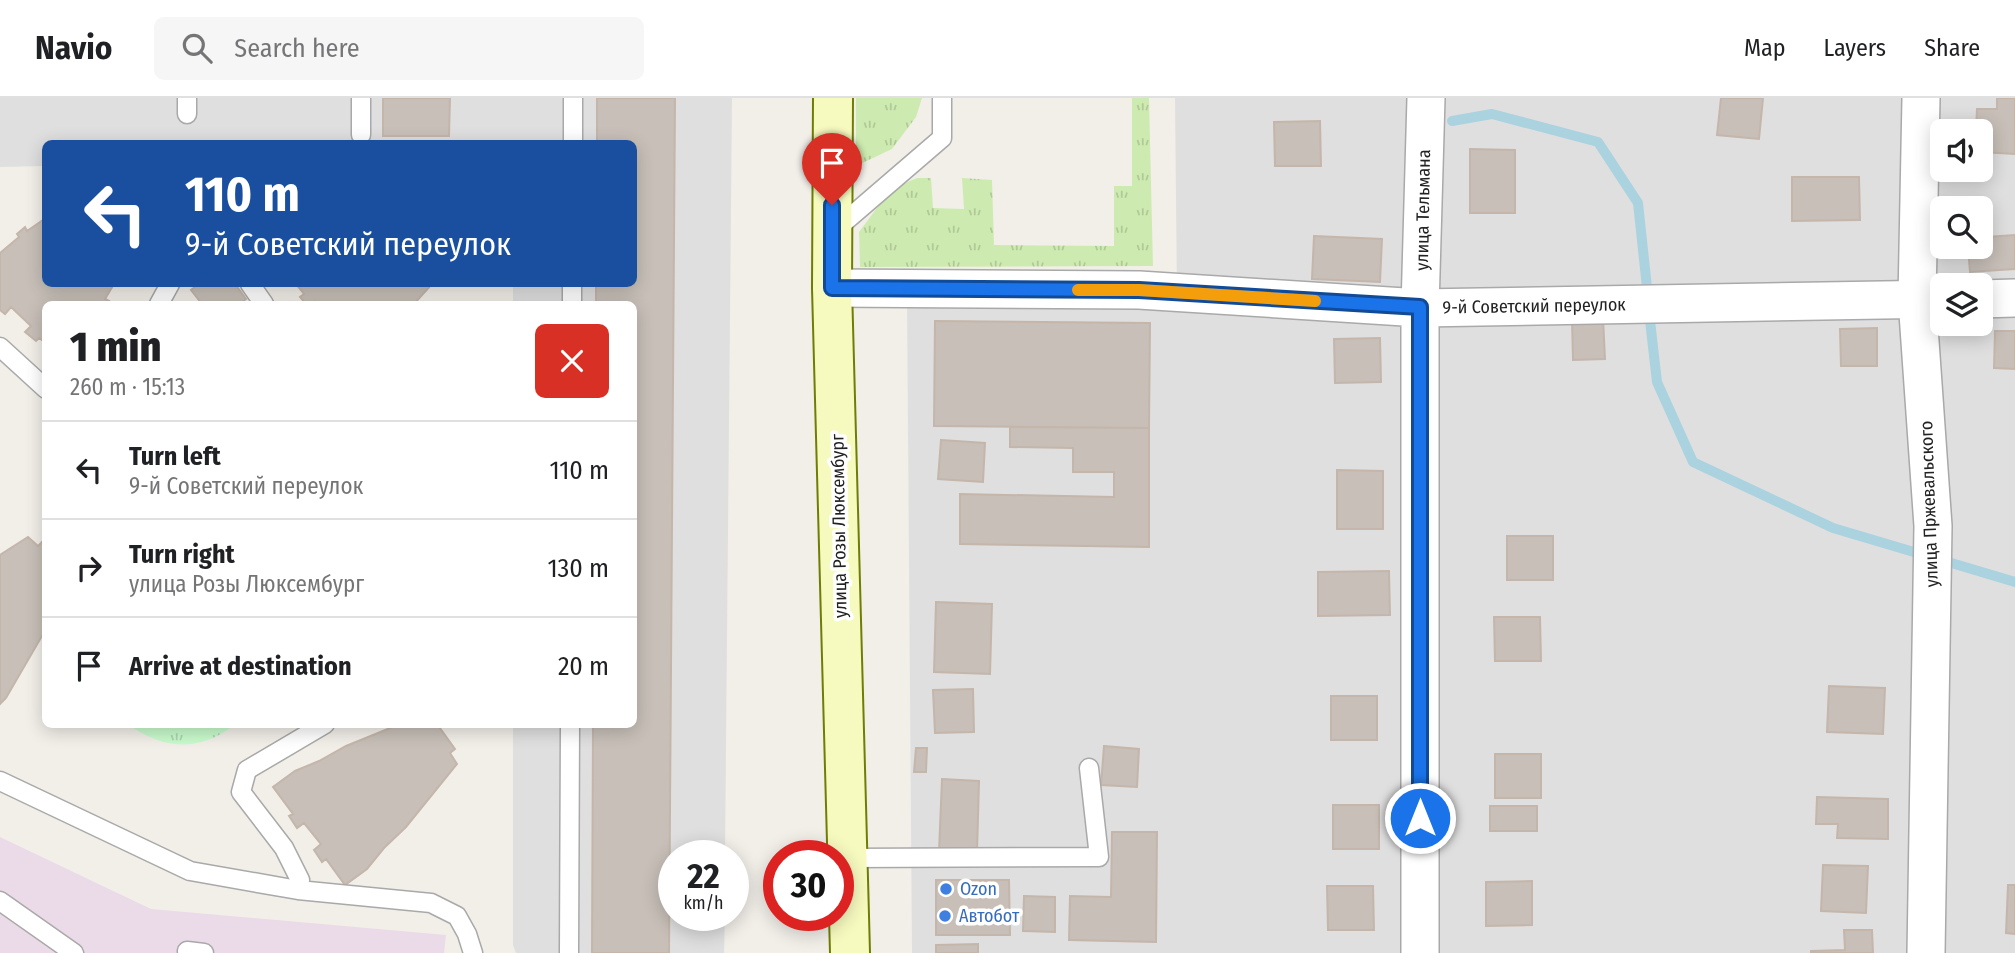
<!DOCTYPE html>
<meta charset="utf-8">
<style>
body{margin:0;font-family:"Fira Sans Condensed",sans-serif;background:#f6f6f6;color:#202124;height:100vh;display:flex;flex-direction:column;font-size:26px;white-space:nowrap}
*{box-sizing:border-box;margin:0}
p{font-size:23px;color:#757577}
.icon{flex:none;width:38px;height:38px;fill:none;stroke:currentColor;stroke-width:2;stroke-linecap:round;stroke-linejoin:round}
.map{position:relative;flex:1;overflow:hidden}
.panel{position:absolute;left:42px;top:203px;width:595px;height:427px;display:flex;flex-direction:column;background:#fff;border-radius:10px;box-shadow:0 4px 18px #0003}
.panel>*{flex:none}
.top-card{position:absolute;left:42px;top:42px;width:595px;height:147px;border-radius:10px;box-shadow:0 4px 18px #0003;background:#1a4fa0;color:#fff;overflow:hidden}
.fabs{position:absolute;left:1930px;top:21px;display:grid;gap:14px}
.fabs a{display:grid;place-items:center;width:63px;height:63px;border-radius:10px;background:#fff;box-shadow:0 4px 18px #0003;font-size:35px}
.speed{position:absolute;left:658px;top:742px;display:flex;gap:14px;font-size:35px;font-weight:700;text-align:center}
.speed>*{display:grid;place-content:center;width:91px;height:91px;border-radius:50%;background:#fff;box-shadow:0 4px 18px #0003;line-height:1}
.speed small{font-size:18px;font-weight:400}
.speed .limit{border:10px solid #d22;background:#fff;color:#111}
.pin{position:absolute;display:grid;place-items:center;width:60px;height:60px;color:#fff;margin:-72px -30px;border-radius:50% 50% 50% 0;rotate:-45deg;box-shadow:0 0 7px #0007}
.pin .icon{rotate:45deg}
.me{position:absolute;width:77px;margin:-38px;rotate:0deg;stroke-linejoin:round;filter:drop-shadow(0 0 5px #0008)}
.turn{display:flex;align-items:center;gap:24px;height:147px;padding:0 28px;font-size:32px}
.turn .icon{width:91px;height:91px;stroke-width:2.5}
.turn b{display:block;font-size:49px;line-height:60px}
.round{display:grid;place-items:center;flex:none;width:74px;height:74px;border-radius:10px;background:#f6f6f6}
.headline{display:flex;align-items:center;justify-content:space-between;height:119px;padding:0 28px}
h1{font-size:42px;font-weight:800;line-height:52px}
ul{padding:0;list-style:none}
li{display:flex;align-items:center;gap:21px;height:98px;padding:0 28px;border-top:2px solid #e0e0e0}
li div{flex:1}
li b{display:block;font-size:26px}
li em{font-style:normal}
header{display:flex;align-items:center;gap:42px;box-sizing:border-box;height:98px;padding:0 35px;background:#fff;border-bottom:2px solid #e0e0e0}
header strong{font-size:33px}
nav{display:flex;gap:38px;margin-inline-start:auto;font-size:24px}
.search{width:490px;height:63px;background:#f6f6f6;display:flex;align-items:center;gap:18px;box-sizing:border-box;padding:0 24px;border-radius:10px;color:#757577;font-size:26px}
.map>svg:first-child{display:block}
.residential{fill:#e0dfdf;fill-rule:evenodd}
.industrial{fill:#ebdbe8}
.grass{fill:url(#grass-tufts)}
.park{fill:url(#park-tufts)}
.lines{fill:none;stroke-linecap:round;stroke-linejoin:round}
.stream{stroke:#aad3df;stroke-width:10}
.building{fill:#c7bfb8;stroke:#c4b6ab;stroke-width:2}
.lane-casing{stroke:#a9a9a9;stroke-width:21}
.street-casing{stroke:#a9a9a9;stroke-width:40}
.secondary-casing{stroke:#707d05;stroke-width:42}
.lane{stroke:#fff;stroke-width:18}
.street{stroke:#fff;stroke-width:37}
.secondary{stroke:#f7fabf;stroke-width:38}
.route-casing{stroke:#114b97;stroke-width:18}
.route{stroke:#1a73e8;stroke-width:12}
.slow{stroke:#f59e0b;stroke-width:12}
.shop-dot{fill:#3f7fe0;stroke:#fff;stroke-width:2.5}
.labels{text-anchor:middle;stroke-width:7;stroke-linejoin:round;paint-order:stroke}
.street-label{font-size:18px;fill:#222;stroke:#fff}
.shop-label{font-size:18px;fill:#366cbe;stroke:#fff;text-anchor:start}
</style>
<header>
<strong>Navio</strong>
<div class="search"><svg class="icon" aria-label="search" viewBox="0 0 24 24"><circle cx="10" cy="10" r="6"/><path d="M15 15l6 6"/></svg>Search here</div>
<nav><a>Map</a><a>Layers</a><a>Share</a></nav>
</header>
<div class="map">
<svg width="2015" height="855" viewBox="0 0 2015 855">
<defs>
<pattern id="grass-tufts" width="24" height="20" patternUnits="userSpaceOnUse" patternTransform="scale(1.75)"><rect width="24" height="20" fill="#cdebb0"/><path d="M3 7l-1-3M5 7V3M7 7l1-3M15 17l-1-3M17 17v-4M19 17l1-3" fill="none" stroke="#b0c997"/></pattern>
<pattern id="park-tufts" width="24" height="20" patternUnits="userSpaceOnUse" patternTransform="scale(1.75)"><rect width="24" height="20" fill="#c8facc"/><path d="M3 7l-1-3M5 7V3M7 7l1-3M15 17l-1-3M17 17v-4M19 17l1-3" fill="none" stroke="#acd6af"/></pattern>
</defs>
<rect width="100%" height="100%" fill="#f2efe9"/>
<!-- residential -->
<path class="residential" d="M0,0H732L725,758H674V817H725L724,855H516L513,847V627L634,626V206H513V186H634V46H46L45,68L0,69Z
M1175,0H2015V855H912L907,200H1177ZM1942,33H1981V72H1942ZM1942,110H1981V149H1942ZM1942,187H1981V226H1942Z"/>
<!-- industrial -->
<path class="industrial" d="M0,739L151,811L446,837L444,855H0Z"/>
<!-- grass -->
<path class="grass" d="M856,0H922L916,19L892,51L856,68Z
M1132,0H1149L1153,168L860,169L859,134L891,91L917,80H931L933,110L964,111L962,80L992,82L994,147L1114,148V88H1132Z"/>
<!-- park -->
<path class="park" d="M129,627H234C200,654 164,652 129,627Z"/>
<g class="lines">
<!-- stream -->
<path class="stream" d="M1452,23L1492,16L1598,44L1638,105L1648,199
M1649,214L1657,284L1693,364L1833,430L1924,457
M1938,461L2015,484"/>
</g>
<!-- building -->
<path class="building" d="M383,0H450L449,38H383Z
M597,0H675L669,855H592L593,626H634V206H596V186H634V46H597Z
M1721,0H1763L1759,41L1717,37Z
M1997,0H2015V56L1981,54V33H1976L1977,11H1997Z
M1320,23L1321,68H1275L1274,24Z
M1470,51L1515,52V115H1470Z
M1792,79H1859L1860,122L1792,123Z
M46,120V186H114L105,201L109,203L107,206H46V245L39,240L36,243L25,234L31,228L11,209L5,216L0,212V155L19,139L17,136L25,129L27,133Z
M2015,137V171L1970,174L1968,149H1981V146H1988L1987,139Z
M1314,138L1382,141L1380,184L1312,181Z
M199,186H235L246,201L239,206H202L191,192Z
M296,186H432L414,206H317L315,203L310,206H306L300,199L304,196Z
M1603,220L1605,261L1573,262L1572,221Z
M935,223L1150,225L1149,330L934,328Z
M1877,230V268H1841L1840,231Z
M1995,233H2015V271L1994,270Z
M1380,240L1381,284L1335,285L1334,241Z
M1010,329L1149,330V449L960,446V396L1114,399V374H1073V350L1010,349Z
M941,342L985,345L983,384L938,381Z
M1337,372L1383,373V431H1337Z
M1507,438H1553V482H1507Z
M28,439L38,448L43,443L46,446V531L6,600L0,606V457Z
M1389,473L1390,517L1318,518V474Z
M936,504L992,506L990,576L934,574Z
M1494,519H1540L1541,563H1495Z
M1829,588L1885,590L1883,636L1827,634Z
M973,591L974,634L935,635L933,592Z
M1331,598H1377V642H1331Z
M400,626H428L430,629L437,626L455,651L450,655L457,666L406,729L384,750L367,771L345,787L326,761L322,764L314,752L321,746L304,725L297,730L289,718L293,716L273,689L295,673L319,663L346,648Z
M1104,648L1139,651L1137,689L1101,687Z
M916,650H927L926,674H914Z
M1495,656H1541V700H1495Z
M942,681L979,683L977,755L939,754Z
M1817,699L1888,701V741L1837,740L1838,726H1816Z
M1333,707H1379V751H1333Z
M1490,708H1537V733H1490Z
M1112,734H1157L1156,844L1069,842L1070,798L1111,799Z
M1823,767L1868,768L1866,815L1821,813Z
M936,782H1009L1010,837H936Z
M1532,783V827L1486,828V784Z
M2008,787H2015V836L2006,835Z
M1327,788H1373L1374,832H1328Z
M1024,798L1055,799V834L1023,833Z
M1844,832H1872L1873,855H1811V853L1845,852Z
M978,846V855H936V847Z"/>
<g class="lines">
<defs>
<path id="lane" d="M187,16V0
M361,37V0
M573,46V0
M835,132L942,40V0
M250,186L264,206
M159,206L170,186
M572,206V186
M0,249L46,291
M0,683L190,773L298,792L300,782L284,750L241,694L247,672L325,626
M848,760L1099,759L1089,670
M298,792L431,805L457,818L467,836L473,855
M0,803L74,855
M187,853L204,855
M569,855L570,626"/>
<path id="street" d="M1921,0L1917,201L1933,428L1926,855
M832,190L1139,192L1420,210L1942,201
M1981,201L2015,200
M1420,855V210L1426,0"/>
<path id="secondary" d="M833,0L832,190L850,855"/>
</defs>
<!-- lane casing -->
<use href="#lane" class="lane-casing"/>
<!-- street casing -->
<use href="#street" class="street-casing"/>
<!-- secondary casing -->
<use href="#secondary" class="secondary-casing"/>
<!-- lane -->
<use href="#lane" class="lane"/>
<!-- street -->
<use href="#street" class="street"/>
<!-- secondary -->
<use href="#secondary" class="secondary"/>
</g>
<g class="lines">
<defs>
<path id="route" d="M832,107V190L1139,192L1420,209V720"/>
</defs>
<!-- route casing -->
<use href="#route" class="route-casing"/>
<!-- route -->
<use href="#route" class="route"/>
<!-- slow -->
<path class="slow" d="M1078,192H1139L1315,203"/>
</g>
<!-- markers -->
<g class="shop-dot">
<circle cx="946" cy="791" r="7"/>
<circle cx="945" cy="818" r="7"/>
</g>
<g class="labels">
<!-- street labels -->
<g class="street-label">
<text transform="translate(1423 112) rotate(-89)" y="6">улица Тельмана</text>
<text transform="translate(1534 208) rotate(-1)" y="6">9-й Советский переулок</text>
<text transform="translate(1929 406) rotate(-92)" y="6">улица Пржевальского</text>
<text transform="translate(839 428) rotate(-91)" y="6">улица Розы Люксембург</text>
</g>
<!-- shop labels -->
<g class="shop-label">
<text x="960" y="797">Ozon</text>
<text x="959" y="824">Автобот</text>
</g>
</g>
</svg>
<div class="fabs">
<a><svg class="icon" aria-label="sound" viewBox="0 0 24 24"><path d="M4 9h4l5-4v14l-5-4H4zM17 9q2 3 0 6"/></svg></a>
<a><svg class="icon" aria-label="search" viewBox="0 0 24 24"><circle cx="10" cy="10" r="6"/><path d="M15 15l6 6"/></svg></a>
<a><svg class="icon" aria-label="layers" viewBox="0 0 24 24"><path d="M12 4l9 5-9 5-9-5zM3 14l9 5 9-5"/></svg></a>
</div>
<div class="speed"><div>22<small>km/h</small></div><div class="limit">30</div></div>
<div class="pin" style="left:832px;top:107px;background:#d93025"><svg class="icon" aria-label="arrive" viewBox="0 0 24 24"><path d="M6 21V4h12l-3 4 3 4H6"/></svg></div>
<svg class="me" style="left:1420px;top:720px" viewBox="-20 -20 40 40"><circle r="17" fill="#1a73e8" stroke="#fff" stroke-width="3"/><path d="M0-11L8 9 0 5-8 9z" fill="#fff"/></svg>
<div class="top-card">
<div class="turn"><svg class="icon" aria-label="left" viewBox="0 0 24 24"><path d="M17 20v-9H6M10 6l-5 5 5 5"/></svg><div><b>110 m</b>9-й Советский переулок</div></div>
</div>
<section class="panel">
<div class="headline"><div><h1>1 min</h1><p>260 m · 15:13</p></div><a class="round" style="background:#d93025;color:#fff"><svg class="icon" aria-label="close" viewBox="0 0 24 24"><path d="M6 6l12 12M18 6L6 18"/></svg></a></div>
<ul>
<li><svg class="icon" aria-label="left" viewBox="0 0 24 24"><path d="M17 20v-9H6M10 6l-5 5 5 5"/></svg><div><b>Turn left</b><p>9-й Советский переулок</p></div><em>110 m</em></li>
<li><svg class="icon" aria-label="right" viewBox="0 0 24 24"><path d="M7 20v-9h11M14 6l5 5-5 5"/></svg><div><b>Turn right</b><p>улица Розы Люксембург</p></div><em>130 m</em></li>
<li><svg class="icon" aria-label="arrive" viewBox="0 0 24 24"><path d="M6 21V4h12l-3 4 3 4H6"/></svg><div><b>Arrive at destination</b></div><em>20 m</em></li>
</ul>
</section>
</div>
